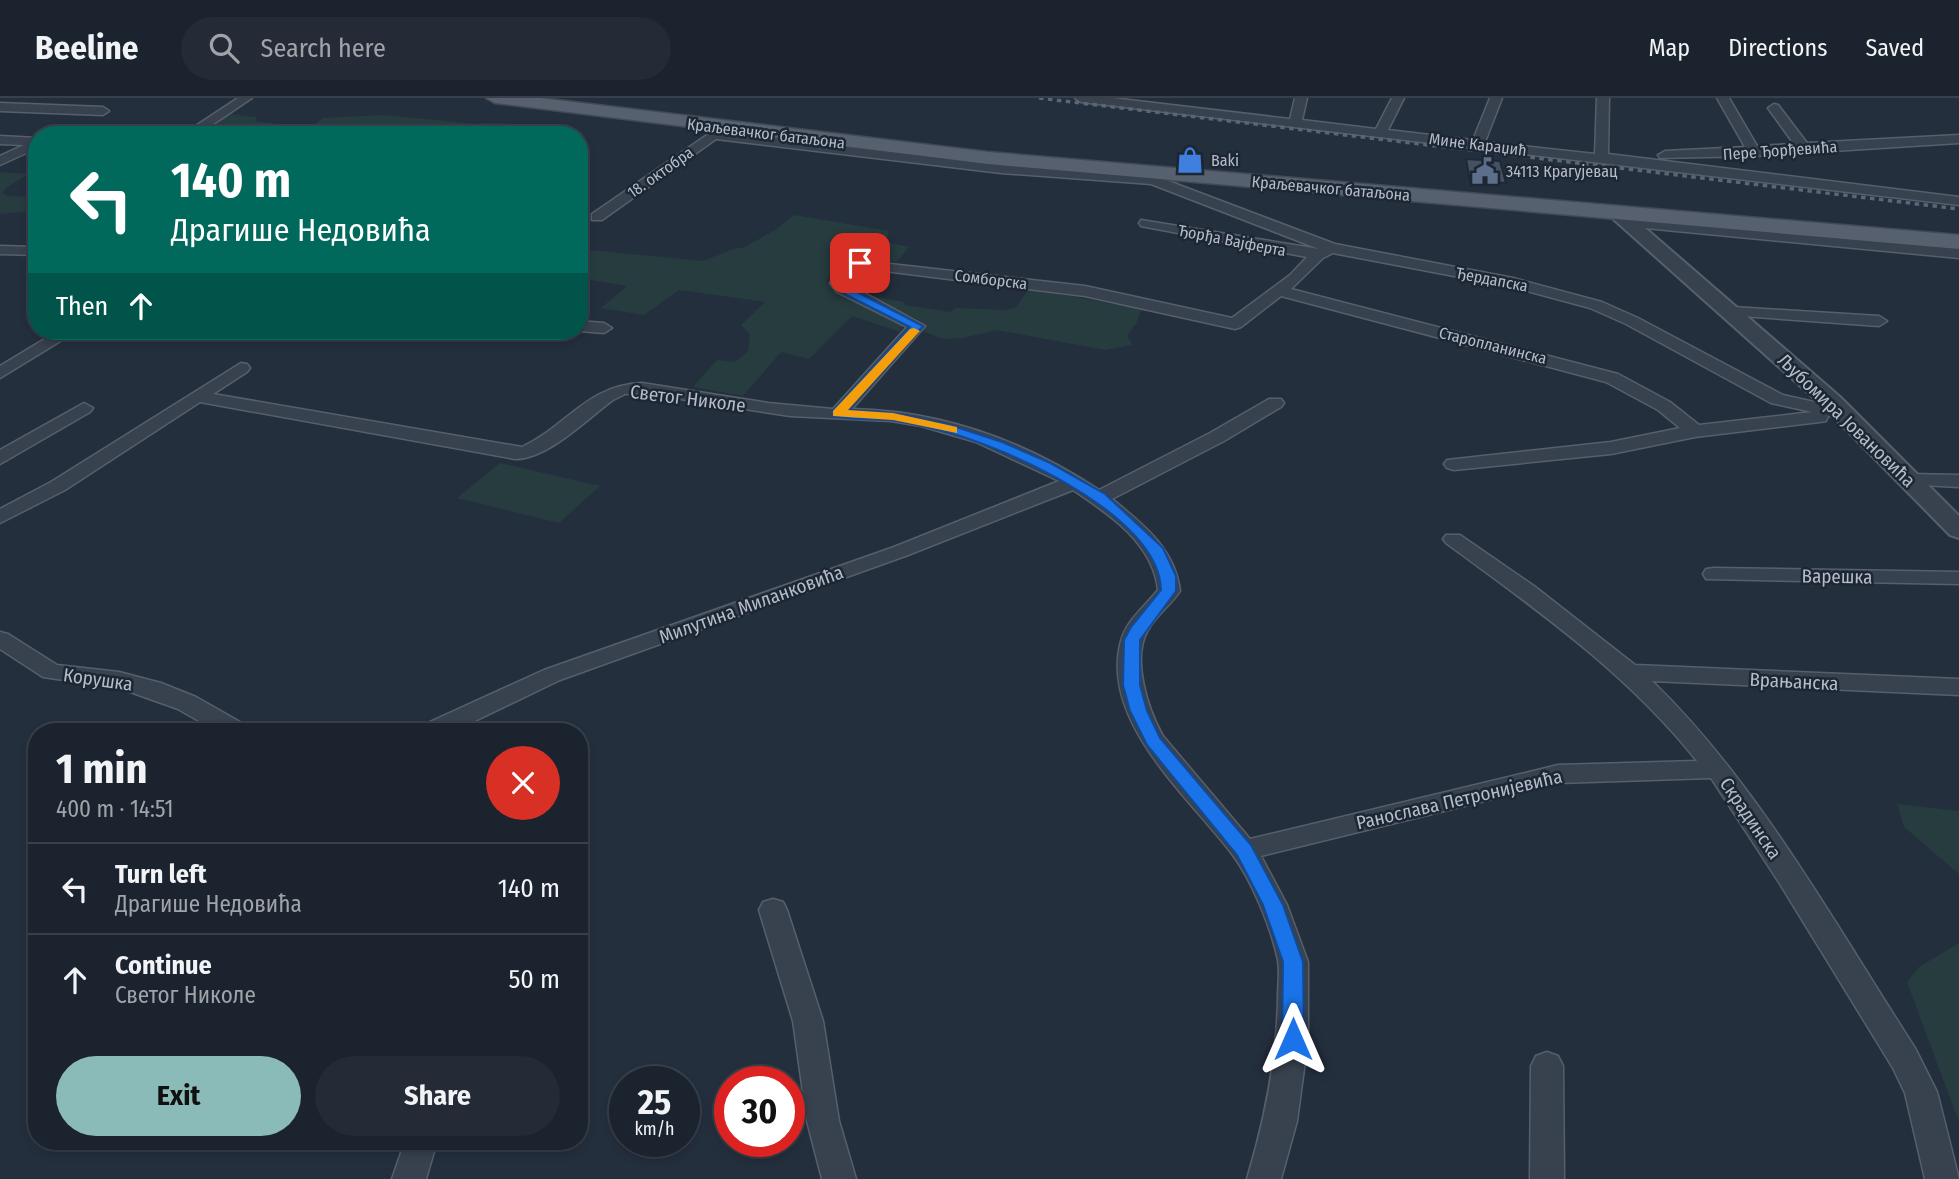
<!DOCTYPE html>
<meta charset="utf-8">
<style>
body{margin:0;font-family:"Fira Sans Condensed",sans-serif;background:#242b36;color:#f1f3f6;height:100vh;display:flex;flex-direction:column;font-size:26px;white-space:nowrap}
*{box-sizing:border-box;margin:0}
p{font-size:23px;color:#a0a4aa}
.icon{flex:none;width:38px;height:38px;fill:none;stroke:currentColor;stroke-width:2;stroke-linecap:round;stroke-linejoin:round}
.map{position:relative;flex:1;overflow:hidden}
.panel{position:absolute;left:28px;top:625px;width:560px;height:427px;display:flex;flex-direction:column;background:#1b232e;border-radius:28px;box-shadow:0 4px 10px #0003,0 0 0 2px #39404a}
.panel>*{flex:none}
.guide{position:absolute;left:28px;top:28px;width:560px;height:214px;border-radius:28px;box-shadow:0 4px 10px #0003,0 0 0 2px #39404a;background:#00695c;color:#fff;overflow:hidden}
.speed{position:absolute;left:609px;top:968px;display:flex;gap:14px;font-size:35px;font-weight:700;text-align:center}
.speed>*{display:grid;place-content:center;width:91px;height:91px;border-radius:50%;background:#1b232e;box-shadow:0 4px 10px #0003,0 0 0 2px #39404a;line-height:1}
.speed small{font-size:18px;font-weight:400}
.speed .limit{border:10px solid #d22;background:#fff;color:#111}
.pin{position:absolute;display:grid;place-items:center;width:60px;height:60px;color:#fff;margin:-30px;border-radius:14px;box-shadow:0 4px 10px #0006}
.me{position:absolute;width:77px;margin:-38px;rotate:0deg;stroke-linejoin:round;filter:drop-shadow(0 0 5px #0008)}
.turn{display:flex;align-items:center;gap:24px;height:147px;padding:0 28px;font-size:32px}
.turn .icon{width:91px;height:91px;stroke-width:2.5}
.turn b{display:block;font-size:49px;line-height:60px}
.then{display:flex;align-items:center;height:66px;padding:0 28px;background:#0003;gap:14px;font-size:26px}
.round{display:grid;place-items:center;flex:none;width:74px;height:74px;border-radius:37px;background:#242b36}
.head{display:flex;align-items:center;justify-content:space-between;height:119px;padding:0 28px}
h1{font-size:42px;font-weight:700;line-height:52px}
.button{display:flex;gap:14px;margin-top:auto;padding:14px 28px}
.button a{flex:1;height:80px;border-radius:42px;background:#8bbbb9;color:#111;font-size:28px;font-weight:700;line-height:80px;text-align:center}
.button a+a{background:#242b36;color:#f1f3f6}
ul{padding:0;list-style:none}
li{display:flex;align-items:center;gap:21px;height:91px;padding:0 28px;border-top:2px solid #39404a}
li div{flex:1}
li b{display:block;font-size:26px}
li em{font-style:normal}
header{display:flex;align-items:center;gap:42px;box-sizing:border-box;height:98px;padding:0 35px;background:#1b232e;border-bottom:2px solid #39404a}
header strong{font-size:33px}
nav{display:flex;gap:38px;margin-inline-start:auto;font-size:24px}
.search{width:490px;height:63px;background:#242b36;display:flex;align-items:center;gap:18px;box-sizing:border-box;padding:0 24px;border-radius:38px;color:#a0a4aa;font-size:26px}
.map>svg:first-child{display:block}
.green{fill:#263c3f}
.building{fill:#455162;stroke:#1f2835;stroke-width:2}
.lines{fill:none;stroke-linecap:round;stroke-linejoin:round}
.minor-casing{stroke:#565f6c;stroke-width:3}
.tertiary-casing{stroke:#565f6c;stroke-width:4}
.primary-casing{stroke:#414a57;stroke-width:3}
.minor{fill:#38414e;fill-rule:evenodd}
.tertiary{fill:#38414e;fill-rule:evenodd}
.primary{fill:#56606e;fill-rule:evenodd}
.rail{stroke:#5a6575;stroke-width:3.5;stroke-dasharray:4.5 4.5;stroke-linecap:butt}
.route{fill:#1a73e8;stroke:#114b97;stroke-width:2}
.slow{fill:#f59e0b}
.labels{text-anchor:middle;stroke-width:5;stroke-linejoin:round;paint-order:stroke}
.far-street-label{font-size:16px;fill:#b4bcc9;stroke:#1d2633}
.far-poi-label{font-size:16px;fill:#b4bcc9;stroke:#1d2633;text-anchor:start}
.street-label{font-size:19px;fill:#b4bcc9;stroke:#1d2633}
</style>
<header>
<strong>Beeline</strong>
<div class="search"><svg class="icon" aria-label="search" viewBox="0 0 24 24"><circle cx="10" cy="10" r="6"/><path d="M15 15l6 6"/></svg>Search here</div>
<nav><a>Map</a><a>Directions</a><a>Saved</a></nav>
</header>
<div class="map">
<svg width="1959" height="1081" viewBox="0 0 1959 1081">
<rect width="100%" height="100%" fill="#242f3e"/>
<!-- green -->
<path class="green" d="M230,16L257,19L255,23L286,27L315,26L323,20L383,17L478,26C501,23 528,27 549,37H368L202,32Z
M0,74L29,76L6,90L2,95L9,98L37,99V108L30,113L0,116Z
M794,117L889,133L886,144L909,149L897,164C867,160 844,154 826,185L904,225L900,234L852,218L809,261L781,254L743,298L693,289L717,262L735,264L748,253L750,236L741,227L765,204L679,192L644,217L601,210L627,188L579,180V151L703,163L736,150H743L775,132Z
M1029,191L1142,211L1136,226L1127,237L1132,247L1105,252L997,232L963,240L943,241L923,233L924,228L918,222L866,197L904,204V207L951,214L955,210L1007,212L1016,209Z
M500,365L600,388L559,425L457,400Z
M1897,706L1959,713V776L1904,729Z
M1959,845V1024L1907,884L1919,869Z"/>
<!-- building -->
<path class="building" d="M1466,61L1500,63L1506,85L1470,83Z"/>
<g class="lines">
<defs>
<path id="minor" d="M238,0H252L197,37H182Z
M1075,0H1112L1290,21L1295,0H1307L1302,22L1376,31L1392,0H1404L1388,32L1473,42L1490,0H1502L1485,44L1595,56L1597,0H1609L1608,56L1959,99V107L1081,4Z
M1717,0H1729L1757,48L1794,46L1768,10L1774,6L1778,7L1807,45L1959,37V45L1754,58L1660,60L1658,57L1665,53L1745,49Z
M0,5L103,9L109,13L103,17L0,13Z
M723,26L729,30L725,35L1001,67L1129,78L1122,73L1124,70H1134L1335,146L1513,180L1602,204L1638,220L1783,297L1850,312L1853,316L1844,321L1828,318L1826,323L1820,324L1695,339L1611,356L1454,372L1447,370L1444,366L1447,362L1611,344L1680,330L1658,312L1606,284L1281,198L1241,229L1235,231L1085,198L861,170L846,185L925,228L852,311C941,313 1025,343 1099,392L1210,335L1269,301H1281L1284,305L1281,309L1224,343L1112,401C1143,426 1175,451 1180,493C1171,507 1156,517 1148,532C1131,561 1148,611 1163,638L1250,741L1558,667L1697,663C1627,575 1536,511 1446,445L1443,441L1446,437H1460L1534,488L1635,567L1959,581V597L1652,583C1757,684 1836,828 1915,950L1937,994L1959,1081H1925L1905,995L1893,970L1780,786L1711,680L1558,685L1261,758L1287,807L1308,864V941L1297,1023L1281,1081H1247C1265,1021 1277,962 1278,899C1278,888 1280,874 1278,862C1271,830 1252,782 1232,756C1189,699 1099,623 1121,543C1126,523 1145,508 1158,492C1153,445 1109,416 1073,392L908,457L560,582L452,634H418L421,628L544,572L894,449L1059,383L976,344L921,328L891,323L790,318L642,295L625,296L613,302C587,321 548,361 515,361L200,304L65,392L0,425V411L51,384L241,265L247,266L250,270L247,274L213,296L522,349C567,328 587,287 642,285L768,305L833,311L907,229L837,194L830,185L847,165L855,162L1085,188L1232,220L1290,177L1307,159L1146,129L1141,128L1139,125L1141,122L1319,151L1151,86L1001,75L716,41L602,122H592V116ZM1333,155L1512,189L1590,210L1626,226L1771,305L1812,314L1699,327L1670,304L1618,276L1291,191L1323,160Z
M0,38L37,40V50L0,67V58L24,47L0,46Z
M1629,121L1959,150V160L1624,128L1622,125L1624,122Z
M0,148L37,149V157L0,156Z
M1733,209L1879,218L1887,223L1879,228L1727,217L1725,214L1727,211Z
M579,223L604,225L612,230L604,235L579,233Z
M58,233H77L0,280V268Z
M84,305L93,310L90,314L0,366V352Z
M1909,376L1959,377V389L1902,386L1899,382Z
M1714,470L1959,474V486L1706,481L1703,476L1706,471Z
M0,534L8,536L57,567L119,574L161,585L196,599L247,628L250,634H218L178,611L119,590L43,579L0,551Z
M773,801L783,804L787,812L823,923L839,1023L856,1081H822L807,1023L793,923L759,812L763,804Z
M1547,954L1558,958L1563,968L1564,1081H1530L1531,968L1536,958Z
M405,1043H437L426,1081H392Z"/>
<path id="tertiary" d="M1616,109L1622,110L1840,299L1959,418V440L1950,437L1824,309L1610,118L1607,114Z"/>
<path id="primary" d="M486,0H540L988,54L1959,137V151L988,66L495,5Z"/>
</defs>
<!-- minor casing -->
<use href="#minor" class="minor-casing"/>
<!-- tertiary casing -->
<use href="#tertiary" class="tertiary-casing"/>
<!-- primary casing -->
<use href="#primary" class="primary-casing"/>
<!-- minor -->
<use href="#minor" class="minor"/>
<!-- tertiary -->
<use href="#tertiary" class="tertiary"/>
<!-- primary -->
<use href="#primary" class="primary"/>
<!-- rail -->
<path class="rail" d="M1039,0L1959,111"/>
</g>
<!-- route -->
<path class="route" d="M860,162L866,165L856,170L844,185L847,189L923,228L848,312L893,315L950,327L1002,344L1048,364L1105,396L1163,450L1176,478V493L1140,542V587L1147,613L1160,640L1251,747L1283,807L1303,864L1304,941L1301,947L1293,950L1286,947L1282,941L1283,864L1263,807L1237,757L1147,647L1130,613L1123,587L1124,542L1131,529L1161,492C1160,417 1002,347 939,332C923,329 907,324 892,322C872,320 852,323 833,318V313L910,229L839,193L833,185L849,166Z"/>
<!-- slow -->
<path class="slow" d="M914,230L920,233L918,235L848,312L893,315L957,329V335L893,322L833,318V313L910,231Z"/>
<!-- icons -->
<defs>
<symbol id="shop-bare" viewBox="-9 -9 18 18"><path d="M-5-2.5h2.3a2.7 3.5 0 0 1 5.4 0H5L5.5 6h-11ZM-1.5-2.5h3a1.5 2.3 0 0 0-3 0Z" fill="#3f7fe0" stroke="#1d2633" stroke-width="2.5" paint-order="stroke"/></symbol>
<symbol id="civic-bare" viewBox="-9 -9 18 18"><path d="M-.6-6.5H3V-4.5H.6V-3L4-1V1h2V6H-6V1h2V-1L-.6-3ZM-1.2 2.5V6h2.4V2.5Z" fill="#5c6f8a" stroke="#1d2633" stroke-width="2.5" paint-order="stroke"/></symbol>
</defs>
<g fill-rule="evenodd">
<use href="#shop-bare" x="1171" y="43" width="38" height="38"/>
<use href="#civic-bare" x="1466" y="54" width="38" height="38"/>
</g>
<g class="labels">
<!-- far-street labels -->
<g class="far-street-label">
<text transform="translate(766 35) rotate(7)" y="6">Краљевачког батаљона</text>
<text transform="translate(1478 46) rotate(7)" y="6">Мине Караџић</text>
<text transform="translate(1780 52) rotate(-4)" y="6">Пере Ђорђевића</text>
<text transform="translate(660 74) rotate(-35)" y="6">18. октобра</text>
<text transform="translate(1331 90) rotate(5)" y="6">Краљевачког батаљона</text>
<text transform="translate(1232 142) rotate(11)" y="6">Ђорђа Вајферта</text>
<text transform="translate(991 181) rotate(7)" y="6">Сомборска</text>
<text transform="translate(1492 181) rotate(11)" y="6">Ђердапска</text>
<text transform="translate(1493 247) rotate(14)" y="6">Старопланинска</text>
</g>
<!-- far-poi labels -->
<g class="far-poi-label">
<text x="1211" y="68">Baki</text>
<text x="1506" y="79">34113 Крагујевац</text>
</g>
<!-- street labels -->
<g class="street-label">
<text transform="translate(688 300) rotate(7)" y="7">Светог Николе</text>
<text transform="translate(1847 322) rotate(44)" y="7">Љубомира Јовановића</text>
<text transform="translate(1837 478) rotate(1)" y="7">Варешка</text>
<text transform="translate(751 506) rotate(-20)" y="7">Милутина Миланковића</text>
<text transform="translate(98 581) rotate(8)" y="7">Корушка</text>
<text transform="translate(1794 583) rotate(3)" y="7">Врањанска</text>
<text transform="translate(1459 701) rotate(-13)" y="7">Ранослава Петронијевића</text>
<text transform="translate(1751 720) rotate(56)" y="7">Скрадинска</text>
</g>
</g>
</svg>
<div class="speed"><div>25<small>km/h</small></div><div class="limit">30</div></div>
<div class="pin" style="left:860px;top:165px;background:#d93025"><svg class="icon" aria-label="arrive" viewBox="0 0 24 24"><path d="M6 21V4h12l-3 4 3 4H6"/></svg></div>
<svg class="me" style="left:1293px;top:941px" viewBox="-20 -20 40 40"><path d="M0-17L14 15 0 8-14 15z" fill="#1a73e8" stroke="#fff" stroke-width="4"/></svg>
<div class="guide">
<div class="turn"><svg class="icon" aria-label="left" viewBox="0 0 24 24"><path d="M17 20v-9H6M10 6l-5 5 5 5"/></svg><div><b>140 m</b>Драгише Недовића</div></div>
<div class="then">Then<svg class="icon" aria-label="ahead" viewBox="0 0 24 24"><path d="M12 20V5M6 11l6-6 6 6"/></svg></div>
</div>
<section class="panel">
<div class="head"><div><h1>1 min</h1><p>400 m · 14:51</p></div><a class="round" style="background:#d93025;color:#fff"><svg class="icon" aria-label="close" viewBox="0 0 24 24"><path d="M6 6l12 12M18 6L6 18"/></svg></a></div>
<ul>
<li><svg class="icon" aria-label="left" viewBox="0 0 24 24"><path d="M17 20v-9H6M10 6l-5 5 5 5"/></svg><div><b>Turn left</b><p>Драгише Недовића</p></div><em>140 m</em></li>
<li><svg class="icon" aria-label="ahead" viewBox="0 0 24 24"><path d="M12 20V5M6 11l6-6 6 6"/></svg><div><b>Continue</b><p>Светог Николе</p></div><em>50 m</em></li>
</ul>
<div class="button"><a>Exit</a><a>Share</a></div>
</section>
</div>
